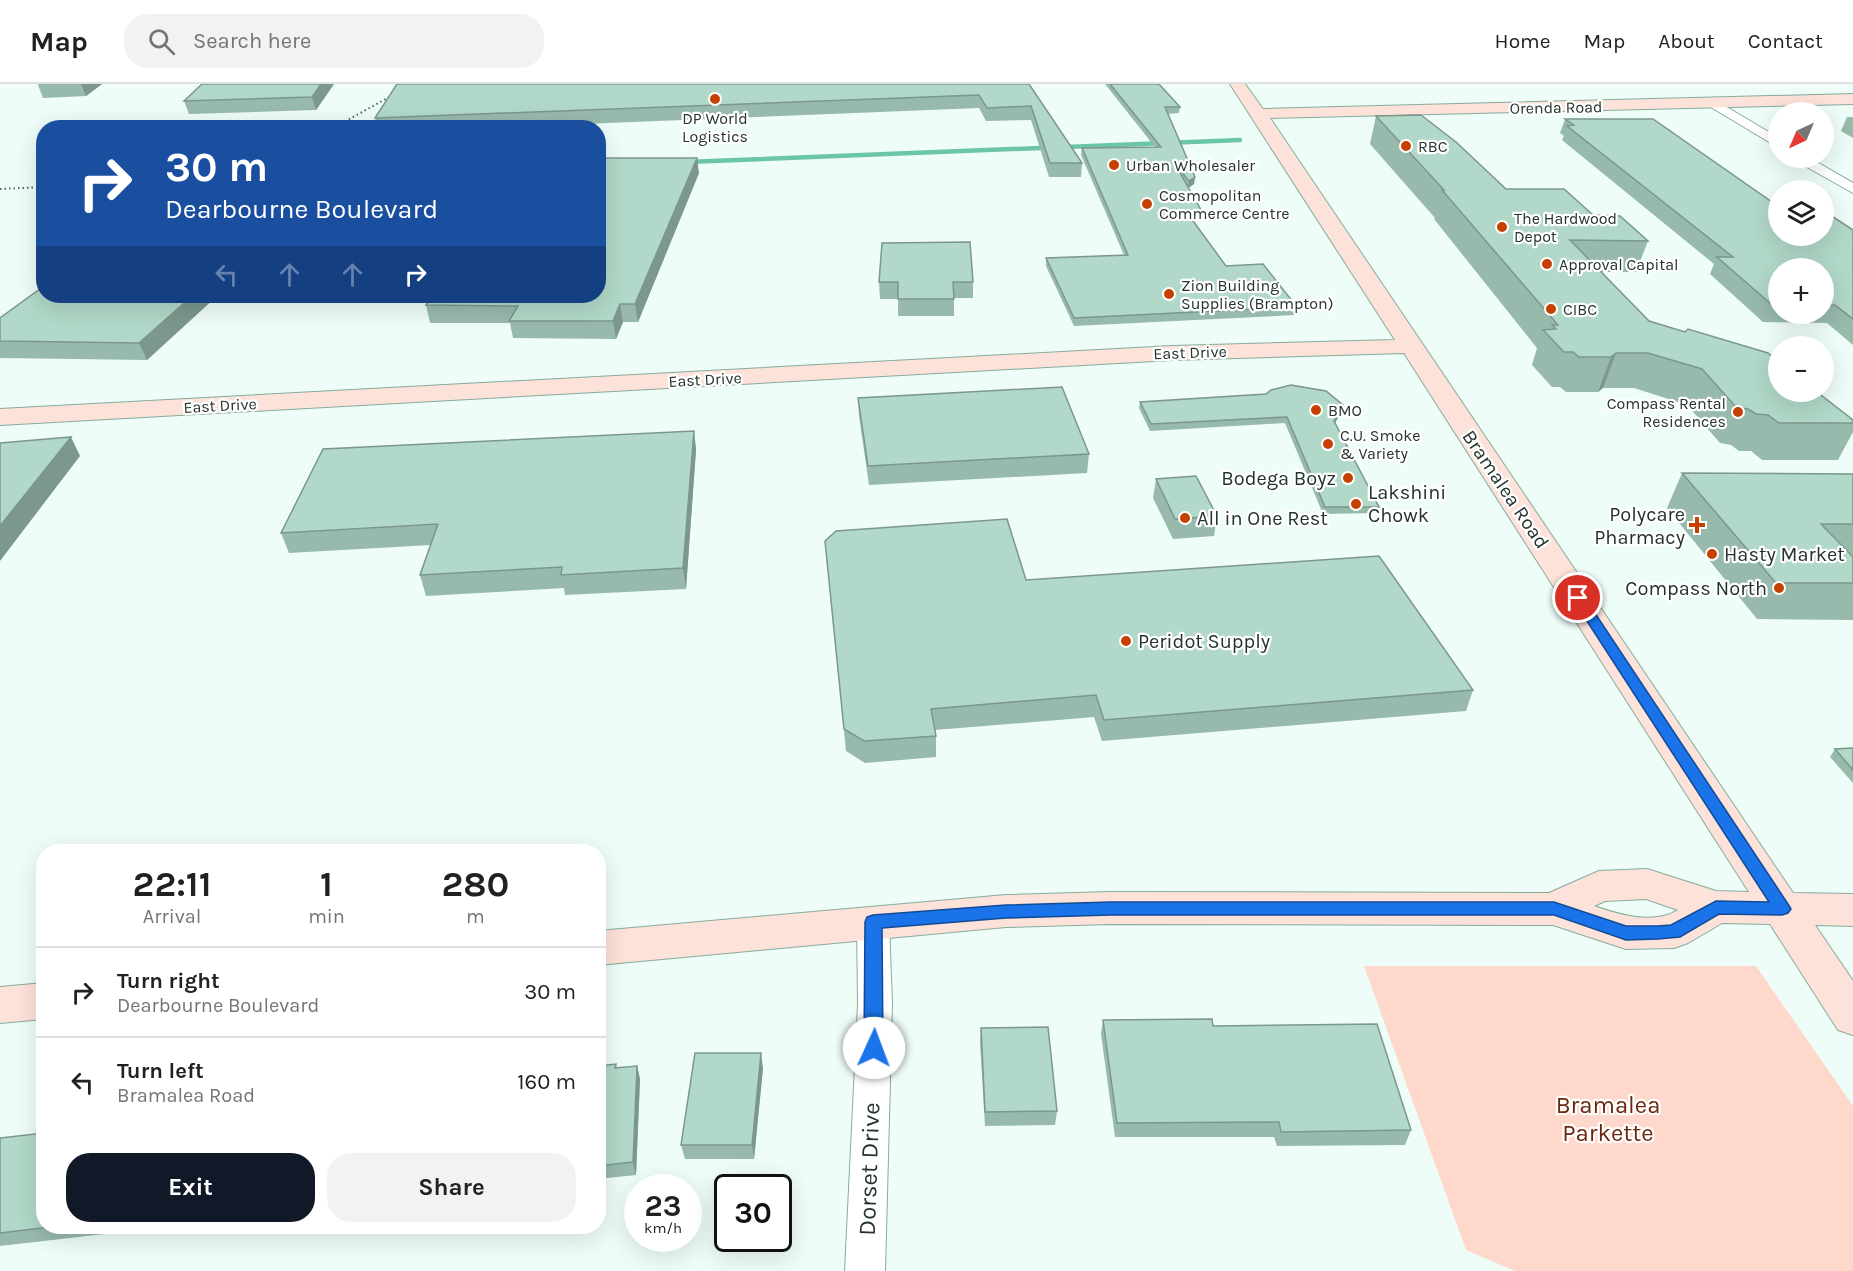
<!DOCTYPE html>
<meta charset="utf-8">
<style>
body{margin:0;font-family:Karla,sans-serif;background:#f2f2f2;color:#202124;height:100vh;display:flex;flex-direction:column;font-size:22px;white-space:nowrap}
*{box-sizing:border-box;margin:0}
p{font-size:20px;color:#757577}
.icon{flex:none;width:33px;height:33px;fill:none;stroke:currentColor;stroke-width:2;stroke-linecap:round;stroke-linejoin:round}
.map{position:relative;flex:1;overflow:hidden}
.sheet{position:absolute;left:36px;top:760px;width:570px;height:390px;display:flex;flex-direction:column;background:#fff;border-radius:24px;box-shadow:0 6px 24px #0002}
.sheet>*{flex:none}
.guide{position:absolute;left:36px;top:36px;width:570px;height:183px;border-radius:24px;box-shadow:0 6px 24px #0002;background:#1a4fa0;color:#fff;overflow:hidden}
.needle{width:39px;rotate:224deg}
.tools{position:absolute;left:1768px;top:18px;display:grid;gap:12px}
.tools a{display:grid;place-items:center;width:66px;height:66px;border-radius:50%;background:#fff;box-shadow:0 6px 24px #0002;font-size:30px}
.speed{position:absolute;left:624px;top:1090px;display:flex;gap:12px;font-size:30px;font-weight:700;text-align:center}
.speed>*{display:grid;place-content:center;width:78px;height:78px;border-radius:50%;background:#fff;box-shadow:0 6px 24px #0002;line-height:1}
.speed small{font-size:15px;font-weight:400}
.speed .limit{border:3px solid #111;border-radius:9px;background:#fff;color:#111}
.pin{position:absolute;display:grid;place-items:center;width:51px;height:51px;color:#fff;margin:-26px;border:3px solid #fff;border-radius:50%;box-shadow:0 2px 6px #0007}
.me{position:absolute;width:66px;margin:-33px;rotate:2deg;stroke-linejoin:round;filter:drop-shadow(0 0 4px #0008)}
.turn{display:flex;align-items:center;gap:21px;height:126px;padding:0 30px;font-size:27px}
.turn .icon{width:78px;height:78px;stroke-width:2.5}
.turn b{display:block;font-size:42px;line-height:51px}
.lanes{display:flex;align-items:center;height:57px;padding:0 30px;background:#0003;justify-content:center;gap:30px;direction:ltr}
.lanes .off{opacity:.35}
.eta{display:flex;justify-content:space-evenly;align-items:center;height:102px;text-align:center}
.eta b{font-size:36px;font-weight:700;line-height:42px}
.action{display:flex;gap:12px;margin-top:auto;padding:12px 30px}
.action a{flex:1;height:69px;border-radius:24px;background:#111827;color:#fff;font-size:24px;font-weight:700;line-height:69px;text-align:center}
.action a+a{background:#f2f2f2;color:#202124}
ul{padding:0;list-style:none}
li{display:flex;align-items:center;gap:18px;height:90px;padding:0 30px;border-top:2px solid #e0e0e0}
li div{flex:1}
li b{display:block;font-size:22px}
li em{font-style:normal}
header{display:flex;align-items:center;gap:36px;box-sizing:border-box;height:84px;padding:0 30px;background:#fff;border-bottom:2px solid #e0e0e0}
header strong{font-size:28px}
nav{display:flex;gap:33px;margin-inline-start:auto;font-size:21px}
.search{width:420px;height:54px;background:#f2f2f2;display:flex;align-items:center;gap:15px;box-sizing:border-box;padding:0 21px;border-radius:24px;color:#757577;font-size:22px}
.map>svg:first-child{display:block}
.green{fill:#fed8cb}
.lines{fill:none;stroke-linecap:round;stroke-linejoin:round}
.stream{stroke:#6bc6a5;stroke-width:4.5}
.street-casing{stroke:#86ac9d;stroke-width:2}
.secondary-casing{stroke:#86ac9d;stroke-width:2}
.street{fill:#fff;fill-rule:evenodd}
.secondary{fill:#fde2d9;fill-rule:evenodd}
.rail{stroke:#52615b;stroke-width:2;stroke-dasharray:1.5 3;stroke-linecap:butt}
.wall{fill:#98baac;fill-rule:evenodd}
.shaded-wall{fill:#7c978c}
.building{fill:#b1d8c8;stroke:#7c978c;stroke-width:1.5}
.route{fill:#1a73e8;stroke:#114b97;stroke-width:1.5}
.poi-dot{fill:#c64001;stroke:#fff;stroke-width:2}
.labels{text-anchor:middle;stroke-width:4.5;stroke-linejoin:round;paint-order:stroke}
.far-street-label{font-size:16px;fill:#24332d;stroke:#fff}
.far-poi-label{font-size:16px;fill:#24332d;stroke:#fff;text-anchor:start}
.poi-label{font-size:20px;fill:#24332d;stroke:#fff;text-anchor:start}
.street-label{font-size:20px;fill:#24332d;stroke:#fff}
.near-park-label{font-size:24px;fill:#6c270f;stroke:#fff}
.near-street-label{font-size:24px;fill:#24332d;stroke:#fff}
</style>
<header>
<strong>Map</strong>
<div class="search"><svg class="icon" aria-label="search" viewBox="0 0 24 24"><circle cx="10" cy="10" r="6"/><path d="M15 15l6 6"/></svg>Search here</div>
<nav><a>Home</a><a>Map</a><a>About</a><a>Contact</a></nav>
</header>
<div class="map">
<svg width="1853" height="1187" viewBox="0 0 1853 1187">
<rect width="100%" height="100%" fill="#eefdf7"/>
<!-- green -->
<path class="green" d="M1364,882H1756L1853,1022V1187H1515L1466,1166Z"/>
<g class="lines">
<!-- stream -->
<path class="stream" d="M686,78L1240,56"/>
<defs>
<path id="street" d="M1713,15L1779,54V64L1709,22V16Z
M1795,74H1810L1853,99V109L1796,77Z
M873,826L884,829L889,838L892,920L885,1187H845L858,920L857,838L862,829Z"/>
<path id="secondary" d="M1230,0H1245L1263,25L1853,10V20L1270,34L1793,809L1853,810V842L1815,841L1853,897V951L1838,946L1770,840L1722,839L1688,859L1674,864L1626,865L1553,841L1111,840L1006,843L598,881V847L1006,811L1111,808L1549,809L1599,787L1647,785L1716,807L1749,808L1404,269L1172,276L0,341V325L1172,262L1395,256ZM1646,815L1678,826C1653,841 1620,831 1594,822L1605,817Z
M44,899V935L0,939V903Z"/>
</defs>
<!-- street casing -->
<use href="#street" class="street-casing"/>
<!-- secondary casing -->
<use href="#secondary" class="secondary-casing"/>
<!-- street -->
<use href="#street" class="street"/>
<!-- secondary -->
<use href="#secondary" class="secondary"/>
<!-- rail -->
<path class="rail" d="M333,44L413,0
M0,105L44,103"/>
</g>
<!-- wall -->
<path class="wall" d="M38,0H102L86,12L43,14L38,1Z
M334,0L316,26L189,30L184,17Z
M1029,0L1082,79L1081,93H1049L1031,36L986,37L979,24L481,44H378L375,34Z
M1105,0H1159L1180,23L1179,29L1168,30L1195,93L1194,100L1188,104L1201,126L1200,133H1191L1226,182L1297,223L1295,231L1074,242L1046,182V174L1124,171L1081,71L1082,64L1155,63Z
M1376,32L1506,105L1593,131L1648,157L1636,188H1601L1649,237L1853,336V348L1838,376H1762L1751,367H1739L1731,361L1720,359L1687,321L1634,304H1603L1598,308H1566L1560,303H1552L1532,281L1537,264L1434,135L1435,134L1370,60Z
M1847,33H1853V54L1841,47Z
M1565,35L1778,123L1853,146V261L1827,239L1763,238L1710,190L1714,180L1562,56L1564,52L1560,49ZM1779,184H1824V230H1779Z
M699,89L638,238H623L616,255L513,254L510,239H430L426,221Z
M879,198H973V214H954V232H898V215H880Z
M44,212H217L147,276L0,274V234Z
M858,314L1089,370L1087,389L869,401L859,332Z
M1140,318L1343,321L1341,328L1335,339L1379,423L1377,429L1323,430L1285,339L1150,347L1139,324Z
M694,347L696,366L686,505L565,511L564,504L426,512L420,491L431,461L289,469L281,449Z
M1682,389L1853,390V536L1757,535L1667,424Z
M1156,395L1217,432L1214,452L1173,455L1153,414Z
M825,457L1026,496L1473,606L1466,627L1102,657L1094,633L935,646L936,652V673L865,679L846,667Z
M1853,664V699L1830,673L1835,665Z
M1103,936L1213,942L1411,1046L1405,1061L1277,1062L1274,1053H1115L1101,950Z
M981,944L1057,1027L1055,1041L985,1042L980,958Z
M616,980L617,984L637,982L640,995L636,1091L598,1095V982Z
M763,984L754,1075H685L681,1061Z
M0,1054L44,1143L157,1144L0,1162Z"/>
<!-- shaded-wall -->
<path class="shaded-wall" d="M81,0H102L86,12Z
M321,0H334L316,26L312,13Z
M697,74L699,89L638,238L635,220Z
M1195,93L1194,100L1188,104L1189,97Z
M192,212H217L147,276L139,259Z
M620,220L623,238L616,255L613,237Z
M1616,269L1603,304L1598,308L1611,273Z
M1343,321L1341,328L1333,343L1334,337Z
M694,347L696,366L686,505L683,484Z
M71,353L80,372L0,477V442Z
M761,969L763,984L754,1075L752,1061Z
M637,982L640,995L636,1091L633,1078Z"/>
<!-- building -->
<path class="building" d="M202,0H321L312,13L184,17Z
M397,0H1029L1082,79H1050L1031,22L987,24L979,11L375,34Z
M1110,0H1159L1180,23H1165L1195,93L1189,97L1175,80L1201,126H1185L1226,182L1263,180L1297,223L1074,234L1046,174L1128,171L1082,64L1161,63Z
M1421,31L1456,58L1506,105H1564L1593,131L1620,132L1648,157L1570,156L1649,237L1685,248L1688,245L1768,269L1779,278V308H1817L1853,336V339H1779L1768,331L1756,330L1748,325L1736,323L1702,285L1648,269H1616L1611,273H1579L1573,268H1564L1543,246L1556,245L1552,241H1558L1442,106H1444L1376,32Z
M1565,35H1653L1779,123V152H1824V127L1853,146V235L1835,221H1824V184H1779V220H1771L1717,173H1733L1567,42L1574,41Z
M598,74H697L635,220H620L613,237H509L518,222L426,221L433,212H598Z
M970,158L973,198H953L954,215H898V198H879L882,159Z
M44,202V212H192L139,259L0,257V234Z
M1291,301L1326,307L1343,321L1334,337L1379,423H1325L1287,333L1151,340L1140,318L1266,310L1271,306Z
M1062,303L1089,370L868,382L858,314Z
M694,347L683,484L561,491L562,483L420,491L438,440L281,449L323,365Z
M71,353L0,442V359Z
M1682,389L1853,390V440H1821L1853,473V499H1776Z
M1196,392L1217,432L1175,435L1156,395Z
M1007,435L1026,496L1379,472L1473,606L1104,636L1096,611L931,625L936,652L864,657L844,645L825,457L836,447Z
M1853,664V686L1835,665Z
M1212,935L1213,942L1377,940L1411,1046L1281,1048L1279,1038L1117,1039L1103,936Z
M1048,943L1057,1027L985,1028L981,944Z
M695,969H761L752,1061H681Z
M616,980L615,984L637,982L633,1078L598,1082V982Z
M44,1049V1143H50L0,1149V1054Z"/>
<!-- route -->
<path class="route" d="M1578,511L1585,514L1788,820L1791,825L1788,829L1782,831L1719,830L1680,853L1658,855L1626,856L1554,831H1111L1006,834L882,844L883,964L880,970L874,972L867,970L864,964L865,838L867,833L873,831L1006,821L1111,818H1554L1626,842H1658L1671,841L1716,817L1769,818L1572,514Z"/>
<!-- markers -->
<g class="poi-dot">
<circle cx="715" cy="15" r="6"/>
<circle cx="1406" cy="62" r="6"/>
<circle cx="1114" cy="81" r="6"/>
<circle cx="1147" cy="120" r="6"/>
<circle cx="1502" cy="143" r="6"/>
<circle cx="1547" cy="180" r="6"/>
<circle cx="1169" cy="210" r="6"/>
<circle cx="1551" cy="225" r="6"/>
<circle cx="1316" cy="326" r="6"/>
<circle cx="1738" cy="328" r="6"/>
<circle cx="1328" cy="360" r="6"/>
<circle cx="1348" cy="394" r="6"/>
<circle cx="1356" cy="420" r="6"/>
<circle cx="1185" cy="434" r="6"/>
<path d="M1694 432h6v6h6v6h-6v6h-6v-6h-6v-6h6z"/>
<circle cx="1712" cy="470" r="6"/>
<circle cx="1779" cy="504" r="6"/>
<circle cx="1126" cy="557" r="6"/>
</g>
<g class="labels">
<!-- far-street labels -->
<g class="far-street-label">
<text transform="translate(1556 23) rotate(-1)" y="6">Orenda Road</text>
<text transform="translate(1190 268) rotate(-2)" y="6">East Drive</text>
<text transform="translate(705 295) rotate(-3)" y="6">East Drive</text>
<text transform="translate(220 321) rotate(-3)" y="6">East Drive</text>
</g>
<!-- far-poi labels -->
<g class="far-poi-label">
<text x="715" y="40" text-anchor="middle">DP World<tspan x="715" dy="18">Logistics</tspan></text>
<text x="1418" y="68">RBC</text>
<text x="1126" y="87">Urban Wholesaler</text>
<text x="1159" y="117">Cosmopolitan<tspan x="1159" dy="18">Commerce Centre</tspan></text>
<text x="1514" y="140">The Hardwood<tspan x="1514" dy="18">Depot</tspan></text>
<text x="1559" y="186">Approval Capital</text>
<text x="1181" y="207">Zion Building<tspan x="1181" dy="18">Supplies (Brampton)</tspan></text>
<text x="1563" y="231">CIBC</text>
<text x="1726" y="325" text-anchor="end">Compass Rental<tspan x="1726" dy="18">Residences</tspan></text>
<text x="1328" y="332">BMO</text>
<text x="1340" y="357">C.U. Smoke<tspan x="1340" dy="18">&amp; Variety</tspan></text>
</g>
<!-- poi labels -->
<g class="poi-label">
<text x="1336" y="401" text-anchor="end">Bodega Boyz</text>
<text x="1368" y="415">Lakshini<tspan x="1368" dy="23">Chowk</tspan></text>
<text x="1685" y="437" text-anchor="end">Polycare<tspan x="1685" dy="23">Pharmacy</tspan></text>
<text x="1197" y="441">All in One Rest</text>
<text x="1724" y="477">Hasty Market</text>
<text x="1767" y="511" text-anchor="end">Compass North</text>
<text x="1138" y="564">Peridot Supply</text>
</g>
<!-- street labels -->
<g class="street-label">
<text transform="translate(1506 405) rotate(56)" y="7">Bramalea Road</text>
</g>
<!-- near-park labels -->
<g class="near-park-label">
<text x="1608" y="1029">Bramalea<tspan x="1608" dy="28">Parkette</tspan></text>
</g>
<!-- near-street labels -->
<g class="near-street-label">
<text transform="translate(869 1085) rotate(-88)" y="8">Dorset Drive</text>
</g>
</g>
</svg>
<div class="tools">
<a><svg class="needle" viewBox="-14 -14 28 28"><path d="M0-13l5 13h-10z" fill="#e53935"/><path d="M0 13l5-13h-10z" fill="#757577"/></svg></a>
<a><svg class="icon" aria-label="layers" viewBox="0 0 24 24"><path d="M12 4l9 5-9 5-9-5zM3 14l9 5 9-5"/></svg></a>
<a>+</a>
<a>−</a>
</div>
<div class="speed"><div>23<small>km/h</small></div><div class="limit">30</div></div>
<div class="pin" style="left:1578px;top:514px;background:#d93025"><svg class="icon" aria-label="arrive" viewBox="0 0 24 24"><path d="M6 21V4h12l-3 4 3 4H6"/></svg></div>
<svg class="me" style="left:874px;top:964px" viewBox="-20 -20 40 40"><circle r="19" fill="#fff"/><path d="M0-13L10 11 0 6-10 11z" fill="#1a73e8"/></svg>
<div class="guide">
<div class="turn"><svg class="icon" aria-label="right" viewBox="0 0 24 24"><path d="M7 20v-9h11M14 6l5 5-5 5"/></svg><div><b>30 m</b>Dearbourne Boulevard</div></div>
<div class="lanes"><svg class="icon off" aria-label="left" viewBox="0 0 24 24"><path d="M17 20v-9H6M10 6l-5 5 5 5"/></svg><svg class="icon off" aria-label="ahead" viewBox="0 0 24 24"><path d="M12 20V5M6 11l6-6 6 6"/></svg><svg class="icon off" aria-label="ahead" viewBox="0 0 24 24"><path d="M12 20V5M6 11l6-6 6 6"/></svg><svg class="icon" aria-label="right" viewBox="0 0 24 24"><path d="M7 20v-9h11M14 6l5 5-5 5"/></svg></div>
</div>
<section class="sheet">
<div class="eta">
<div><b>22:11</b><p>Arrival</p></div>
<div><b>1</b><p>min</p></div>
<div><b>280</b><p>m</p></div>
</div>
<ul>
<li><svg class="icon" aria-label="right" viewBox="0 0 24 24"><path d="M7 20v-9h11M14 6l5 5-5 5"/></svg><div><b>Turn right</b><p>Dearbourne Boulevard</p></div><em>30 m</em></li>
<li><svg class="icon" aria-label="left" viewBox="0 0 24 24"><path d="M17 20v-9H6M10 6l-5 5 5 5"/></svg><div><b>Turn left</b><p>Bramalea Road</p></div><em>160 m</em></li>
</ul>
<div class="action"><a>Exit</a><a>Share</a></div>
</section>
</div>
